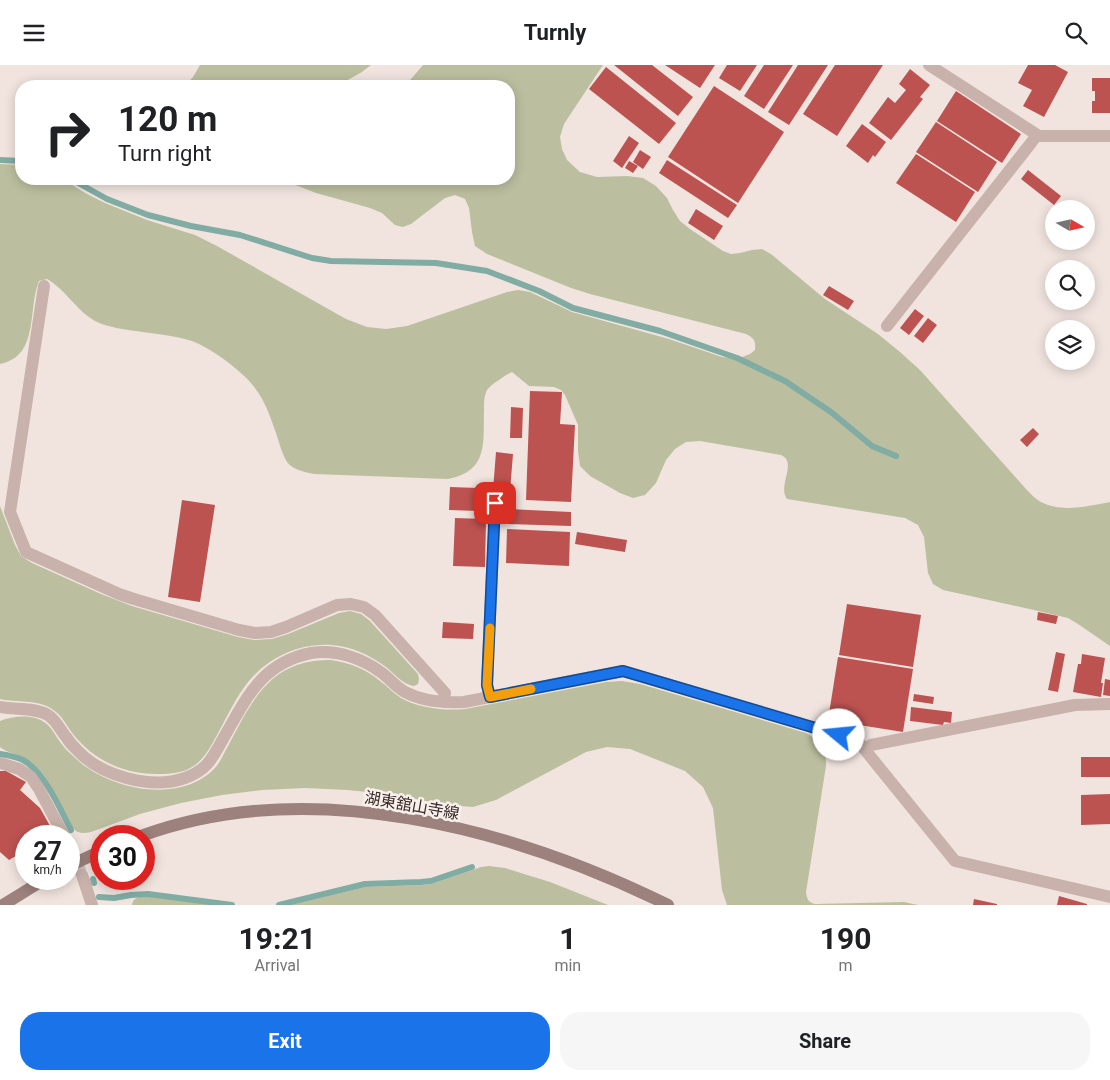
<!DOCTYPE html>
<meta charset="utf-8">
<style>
body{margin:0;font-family:Roboto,"Noto Sans JP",sans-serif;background:#f6f6f6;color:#202124;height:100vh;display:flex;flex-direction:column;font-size:19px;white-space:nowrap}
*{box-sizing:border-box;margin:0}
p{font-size:16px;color:#757577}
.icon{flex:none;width:28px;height:28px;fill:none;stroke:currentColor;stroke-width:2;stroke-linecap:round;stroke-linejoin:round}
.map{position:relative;height:840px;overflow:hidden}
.side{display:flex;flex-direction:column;background:#fff;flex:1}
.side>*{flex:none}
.guide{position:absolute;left:15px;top:15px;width:500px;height:105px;border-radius:20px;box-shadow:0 2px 12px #0003;background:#fff;color:#202124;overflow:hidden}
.needle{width:32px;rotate:99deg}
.controls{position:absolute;left:1045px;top:135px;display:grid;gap:10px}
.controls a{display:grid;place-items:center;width:50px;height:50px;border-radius:50%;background:#fff;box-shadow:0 2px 12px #0003;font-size:25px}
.speed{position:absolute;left:15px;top:760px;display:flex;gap:10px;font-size:25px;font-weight:700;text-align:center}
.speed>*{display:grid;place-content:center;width:65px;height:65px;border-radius:50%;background:#fff;box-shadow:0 2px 12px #0003;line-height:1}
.speed small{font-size:12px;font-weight:400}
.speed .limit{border:8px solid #d22;background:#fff;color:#111}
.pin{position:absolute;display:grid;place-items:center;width:42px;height:42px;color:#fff;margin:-21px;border-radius:10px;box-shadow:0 2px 8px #0006}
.me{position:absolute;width:55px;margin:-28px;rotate:287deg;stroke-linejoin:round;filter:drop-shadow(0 0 4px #0008)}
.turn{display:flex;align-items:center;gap:18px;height:105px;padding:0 20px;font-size:22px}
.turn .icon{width:65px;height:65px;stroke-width:2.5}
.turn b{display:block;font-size:35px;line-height:42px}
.eta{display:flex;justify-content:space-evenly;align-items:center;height:85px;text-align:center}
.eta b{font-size:30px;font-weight:700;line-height:35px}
.cta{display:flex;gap:10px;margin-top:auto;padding:10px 20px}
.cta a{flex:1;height:58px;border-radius:20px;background:#1a73e8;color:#fff;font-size:20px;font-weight:700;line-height:58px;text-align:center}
.cta a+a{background:#f6f6f6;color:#202124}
header{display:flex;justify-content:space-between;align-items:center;height:65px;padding:0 20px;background:#fff;font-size:22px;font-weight:700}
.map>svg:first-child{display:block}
.green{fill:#bbbf9f}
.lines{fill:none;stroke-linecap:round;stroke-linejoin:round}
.stream{stroke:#80aca4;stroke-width:6}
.building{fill:#bd5351}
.minor-tunnel{stroke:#ccbfbb;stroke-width:12;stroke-dasharray:12 6;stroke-linecap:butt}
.minor{stroke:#c8b2ab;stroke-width:12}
.secondary{stroke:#9c817d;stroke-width:12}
.route-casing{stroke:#114b97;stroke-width:12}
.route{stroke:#1a73e8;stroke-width:9}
.slow{stroke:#f59e0b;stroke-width:9}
.labels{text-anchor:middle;stroke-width:5;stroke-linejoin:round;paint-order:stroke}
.street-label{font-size:16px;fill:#372b2a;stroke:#f9efeb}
</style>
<header><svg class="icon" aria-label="menu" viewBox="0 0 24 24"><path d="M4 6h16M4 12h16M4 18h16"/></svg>Turnly<svg class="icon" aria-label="search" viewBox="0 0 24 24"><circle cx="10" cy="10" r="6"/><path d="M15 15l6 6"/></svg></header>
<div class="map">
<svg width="1110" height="840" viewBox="0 0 1110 840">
<rect width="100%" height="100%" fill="#f1e4df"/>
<!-- green -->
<path class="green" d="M200,0H371L362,7L337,21H185L193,12Z
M423,0H603L564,59L560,72L562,84L567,95L580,107L597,112L627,111L643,113L656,121L667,133L673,145L680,156L690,164L723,186L731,189L740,188L752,185L762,184L771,189L825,234L878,269L900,287L920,305L1026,424C1030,428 1035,434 1041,437C1062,448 1088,441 1110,437V581L1078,559L1068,553L1034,545L943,525L933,519L928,508L924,472L918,460L905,453L787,434C777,421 798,397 781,390L700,376L686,377L675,384L666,395L656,418L645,430L633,433L620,428L590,411L580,401L578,386V360L565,330L561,325L554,322L529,321L512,307C507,309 503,312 499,315C494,318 490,321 487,325C484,331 484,338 484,344C483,378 489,406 448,414L314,409C305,407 293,405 287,397C282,389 279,377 276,368C268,345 262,327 243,310C230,298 215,287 199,279C182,271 162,270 143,267C129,265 109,263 95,256C76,245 65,224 47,214L39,216C29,239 37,283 11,295C8,297 4,298 0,299V99L21,100V114H63L85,128L105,138L147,155L195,170L217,181L346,254L367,262L386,264L407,261L507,227L518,225L530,227L572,247L669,274L722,292L732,293L742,292L750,289L755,285C756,276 754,273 746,269L590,229L571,223L487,189L475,181L472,167L469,143L465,134L455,130L445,133L411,159L403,162L395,160L382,148L370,143L316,128L280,114H509V21H405Z
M0,441L15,480L21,491L32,498L101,529L132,541L238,572L254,575L272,574L288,569L339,548L350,546L361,549L370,556L418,609L419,614L418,619L414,621C402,619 395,609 386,602C370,590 351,581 331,580C296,578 263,595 243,624C233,638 226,654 217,670C211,681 204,695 192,702C183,708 170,709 159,709C126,710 94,696 73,669C65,659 63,651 52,644C37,634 17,638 0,634Z
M331,595C349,598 365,603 380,616C387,621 393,628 401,633C418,643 445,646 465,644L606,617L622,616L640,619L806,668C823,678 826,681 826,701L806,827C807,834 808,837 815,839L904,837L918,840H727L722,825L713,743L703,722L685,706L630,684L607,682L586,687L496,735L473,742L447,740L388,729L347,725L305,723L263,725L222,730L181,738L140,749L91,767C86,768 81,769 76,766C69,760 55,728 49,718C43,708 35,699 25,693C17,689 7,688 0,682V656C13,651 32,649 44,657C52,662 55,670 60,677C64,682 68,687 73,691C99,717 146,731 181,722C194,719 205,713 214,704C220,698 224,688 228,681C245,650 261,612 297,600C308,596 319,595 331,595Z
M489,801L505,803L550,817L608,840H291L365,822L422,820L431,819L481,802Z
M140,832H157L212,840H132C133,835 135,833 140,832Z"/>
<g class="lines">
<!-- stream -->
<path class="stream" d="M0,95L21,96
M71,114L107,134L148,150L191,161L240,170L312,193L331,196L436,198L487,206L539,226L573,243L660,266L737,293L785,316L831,347L872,381L896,391
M0,689C8,690 16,692 23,695C44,706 60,744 71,765
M93,814L94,818
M99,832L114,833L131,830L148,829L232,840
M279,840L365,819L421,817L431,816L472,802"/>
</g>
<!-- building -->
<path class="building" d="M614,0H652L693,32L678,51Z
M665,0H715L700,23Z
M727,0H757L740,26L719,13Z
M764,0H793L764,44L744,31Z
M798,0H828L789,60L768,47Z
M835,0H883L837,71L803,49Z
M1028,0H1055L1068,7L1044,52L1023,41L1032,25L1018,18Z
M606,2L676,58L659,79L589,24Z
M910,4L930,20L920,32L923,34L891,75L869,58L888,32L895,38L906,25L899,19Z
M1092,13H1110V48H1092V36H1095V26H1092Z
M714,21L784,67L738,138L668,92Z
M956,26L1021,69L1002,98L937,56Z
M936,57L997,97L978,127L916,87Z
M862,59L886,77L875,92L873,90L868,98L846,81Z
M629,71L639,78L622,103L613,96Z
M640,85L651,92L643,104L633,97Z
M916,89L975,127L956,157L896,118Z
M667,95L737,140L728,153L659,108Z
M629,96L638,101L633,108L625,103Z
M1028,105L1061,131L1054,140L1021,114Z
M696,144L723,161L714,175L688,158Z
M829,221L854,236L848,245L823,230Z
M915,244L924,251L909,270L900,263Z
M928,253L937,260L923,278L914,271Z
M530,326L562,327L560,359L575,360L571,437L526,435Z
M511,342L523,343L522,373H510Z
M1033,363L1039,369L1027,382L1020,375Z
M496,387L513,389L510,426L493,425Z
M450,422L479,423L478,446L449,445Z
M182,435L215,440L200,537L168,532Z
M508,444L571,447V461L508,459Z
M455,453L486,454L485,502L453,501Z
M507,464L570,467L569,501L506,498Z
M577,467L627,475L625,487L575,479Z
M847,539L921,550L913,602L839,590Z
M1038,547L1058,551L1056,559L1037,555Z
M443,557L474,559L473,574L442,573Z
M1056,587L1065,589L1058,627L1048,625Z
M1082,589L1105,593L1101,618H1103L1101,632L1073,627L1078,599H1081Z
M838,592L913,604L903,667L828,655Z
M1105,614L1110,615V631L1103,630Z
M914,629L934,632L933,639L913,636Z
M911,642L952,647L951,658L944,657L943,660L910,656Z
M1081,692H1110V712H1081Z
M0,706H6L26,717L20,725L40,743L54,768L49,771H26V785L9,795L0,787Z
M1110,729V759L1081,760V730Z
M1059,831L1087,839V840H1057Z
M974,834L997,839V840H973Z"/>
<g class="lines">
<!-- minor-tunnel -->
<path class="minor-tunnel" d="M69,780L82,810"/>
<!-- minor -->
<path class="minor" d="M929,0L1039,71H1110
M44,221L10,447L26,487L119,529L134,534L239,565L255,568L271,567L286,562L337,540L351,539L364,542L375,550L445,628L443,637
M887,261L1031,78L1037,70
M490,632L487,620L495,438
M0,642C15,645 35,642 48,650C57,656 60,665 67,673C69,677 73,681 77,685C101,711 151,725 185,713C207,705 212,694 223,674C246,634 261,598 311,588C336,584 362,593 382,608C390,614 396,622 405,627C422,636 445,638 464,637L623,606L857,675L955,796L1110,832
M865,685L871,680L1075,640L1110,639
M0,698L19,704L31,712L39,724L64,771
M82,810L92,840"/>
<!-- secondary -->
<path class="secondary" d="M141,771C310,709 512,763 668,840
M69,801L101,786
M3,840L45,814"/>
</g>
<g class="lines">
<defs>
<path id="route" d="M495,438L487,620L490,632L623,606L839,670"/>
</defs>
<!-- route casing -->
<use href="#route" class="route-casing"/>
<!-- route -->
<use href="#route" class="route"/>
<!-- slow -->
<path class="slow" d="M490,563L487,620L490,632L531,624"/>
</g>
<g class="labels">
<!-- street labels -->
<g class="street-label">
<text transform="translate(412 740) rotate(10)" y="6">湖東舘山寺線</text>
</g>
</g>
</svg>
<div class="controls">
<a><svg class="needle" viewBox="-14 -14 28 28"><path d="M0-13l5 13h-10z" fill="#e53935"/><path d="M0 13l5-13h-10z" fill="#757577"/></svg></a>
<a><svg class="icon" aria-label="search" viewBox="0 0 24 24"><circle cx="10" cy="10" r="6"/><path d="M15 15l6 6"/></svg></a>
<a><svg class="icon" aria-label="layers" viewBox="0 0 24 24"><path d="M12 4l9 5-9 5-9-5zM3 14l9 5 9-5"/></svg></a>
</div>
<div class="speed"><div>27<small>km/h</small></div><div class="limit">30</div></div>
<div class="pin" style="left:495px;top:438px;background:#d93025"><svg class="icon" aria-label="arrive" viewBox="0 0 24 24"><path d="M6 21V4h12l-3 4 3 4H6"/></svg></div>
<svg class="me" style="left:839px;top:670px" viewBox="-20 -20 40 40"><circle r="19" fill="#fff"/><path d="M0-13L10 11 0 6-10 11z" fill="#1a73e8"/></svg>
<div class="guide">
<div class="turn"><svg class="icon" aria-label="right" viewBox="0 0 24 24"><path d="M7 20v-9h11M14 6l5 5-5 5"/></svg><div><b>120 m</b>Turn right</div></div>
</div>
</div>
<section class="side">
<div class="eta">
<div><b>19:21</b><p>Arrival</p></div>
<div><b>1</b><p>min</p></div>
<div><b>190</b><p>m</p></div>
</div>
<div class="cta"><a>Exit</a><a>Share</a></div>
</section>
